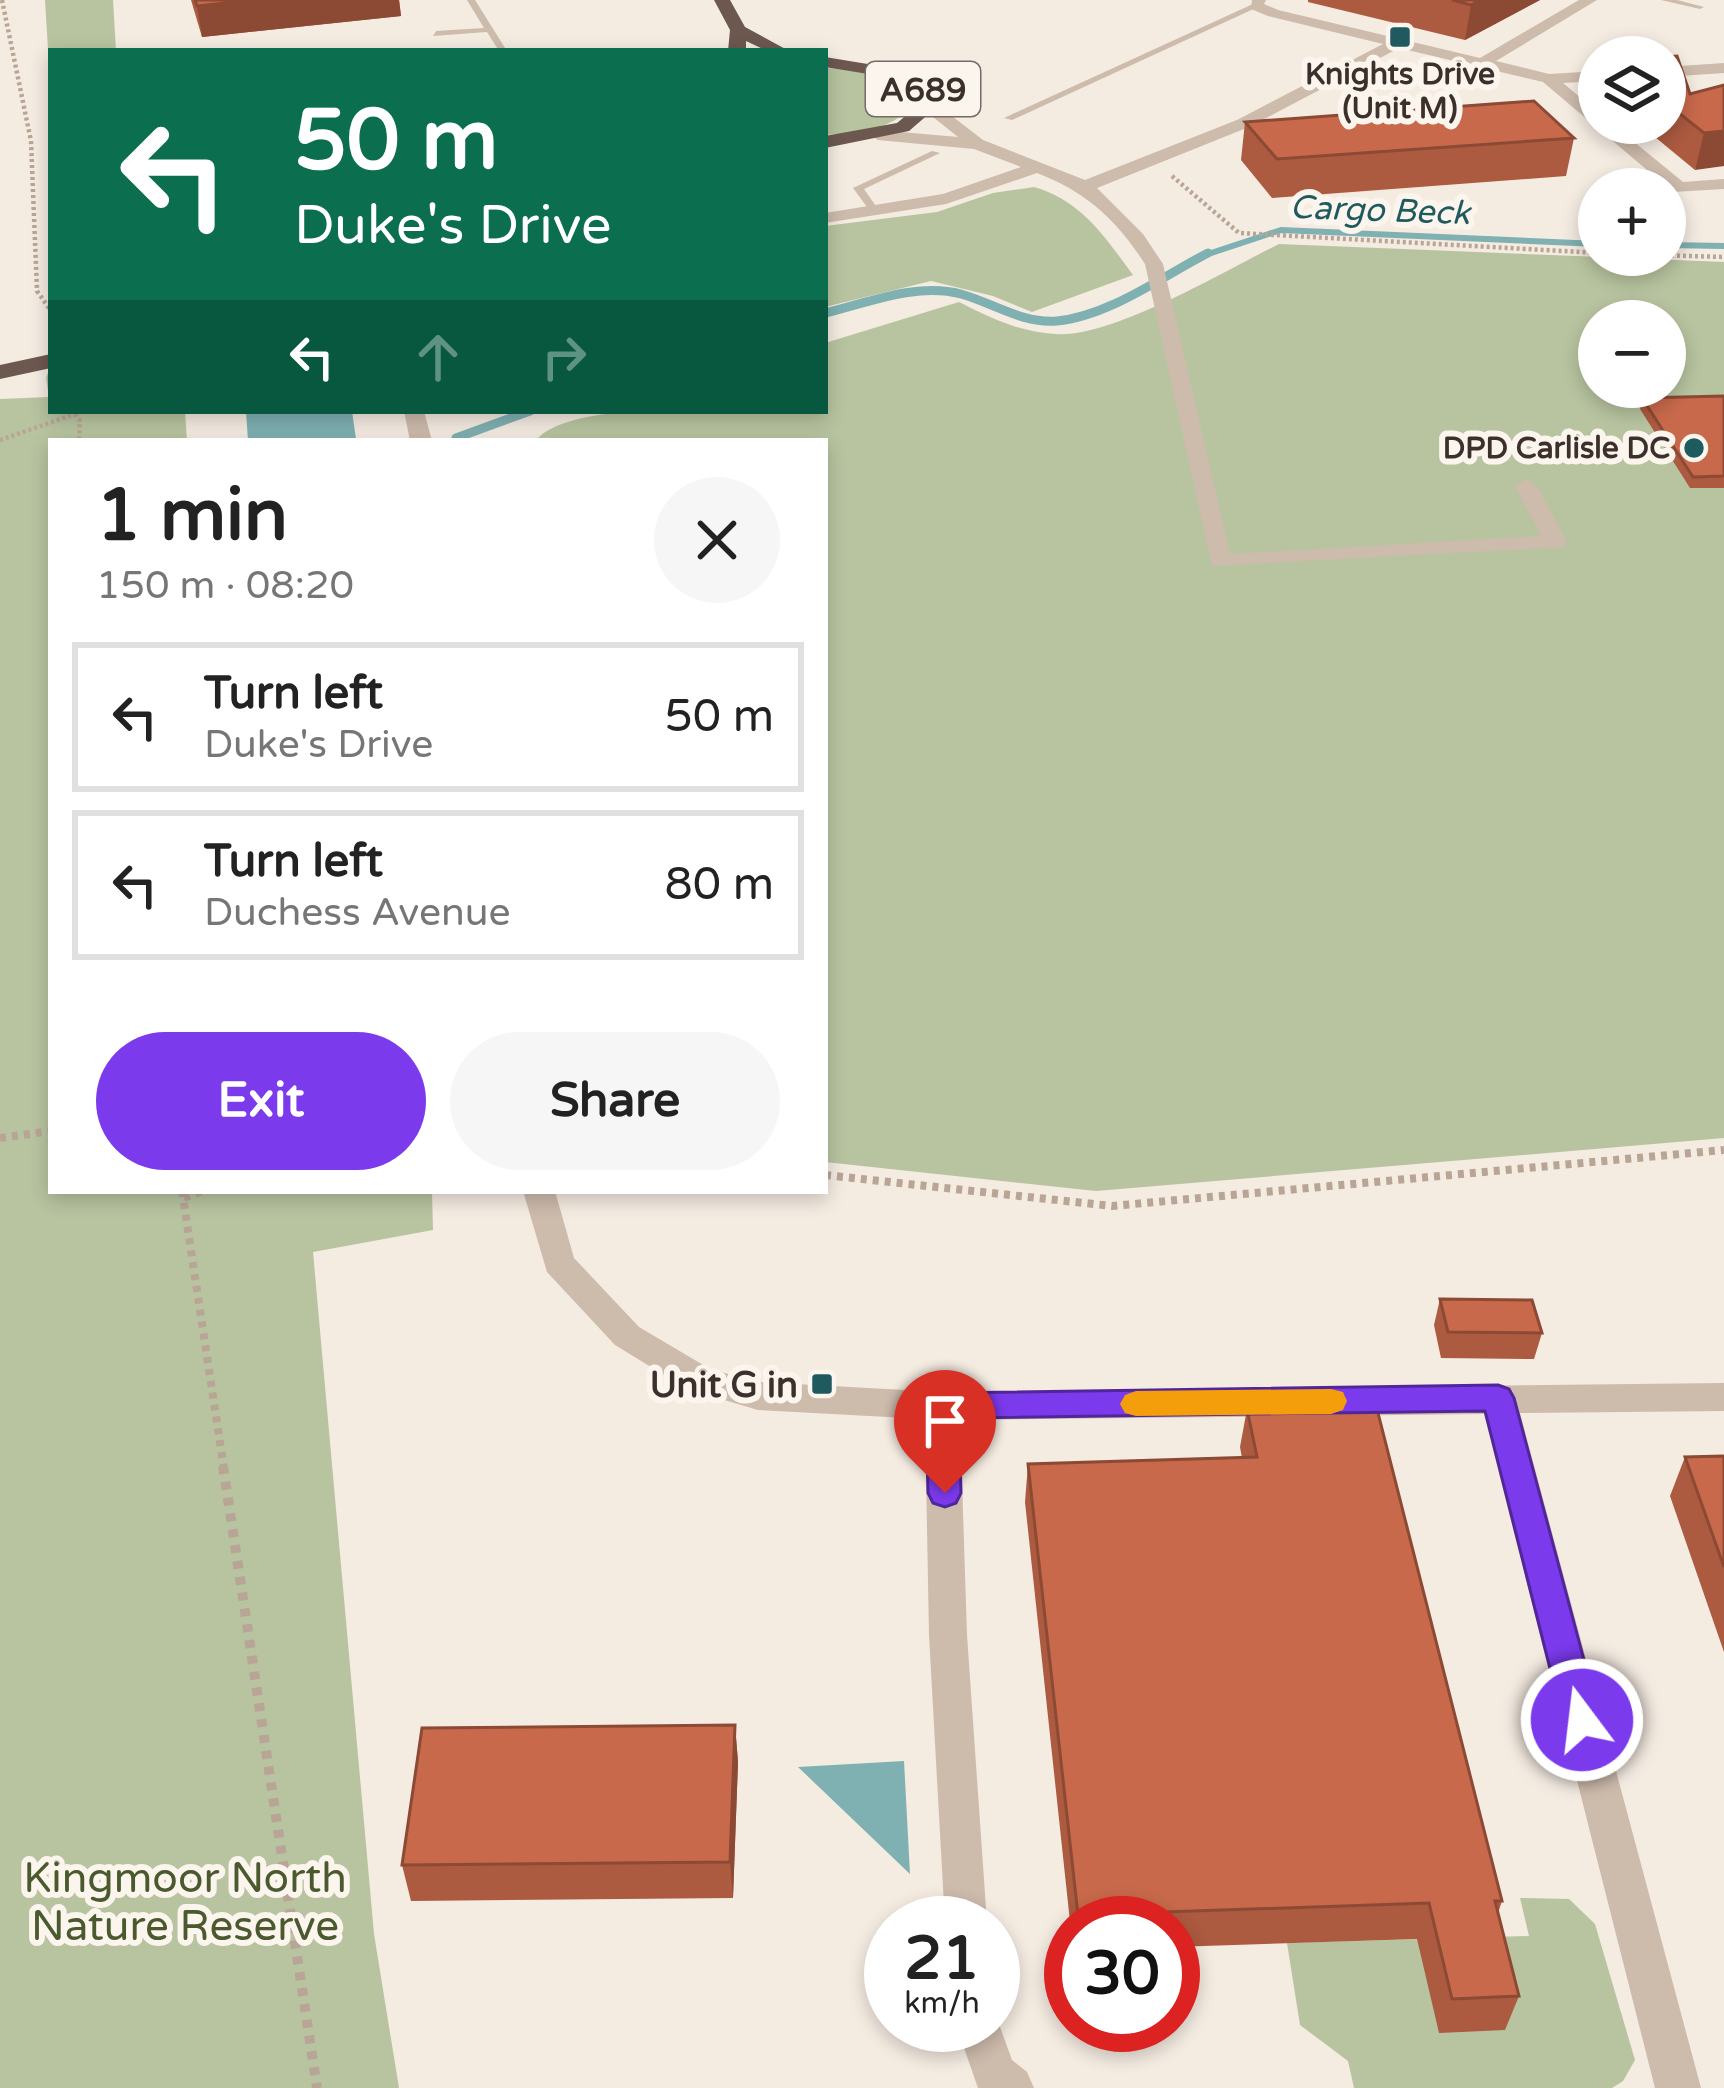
<!DOCTYPE html>
<meta charset="utf-8">
<style>
body{margin:0;font-family:"Varela Round",sans-serif;background:#f6f6f6;color:#222;height:100vh;display:flex;flex-direction:column;font-size:45px;white-space:nowrap}
*{box-sizing:border-box;margin:0}
p{font-size:39px;color:#767676}
.icon{flex:none;width:66px;height:66px;fill:none;stroke:currentColor;stroke-width:2;stroke-linecap:round;stroke-linejoin:round}
.map{position:relative;flex:1;overflow:hidden}
.side{position:absolute;left:48px;top:438px;width:780px;height:756px;display:flex;flex-direction:column;background:#fff;border-radius:0px;box-shadow:0 6px 18px #0003}
.side>*{flex:none}
.hud{position:absolute;left:48px;top:48px;width:780px;height:366px;border-radius:0px;box-shadow:0 6px 18px #0003;background:#0b6e4f;color:#fff;overflow:hidden}
.buttons{position:absolute;left:1578px;top:36px;display:grid;gap:24px}
.buttons a{display:grid;place-items:center;width:108px;height:108px;border-radius:50%;background:#fff;box-shadow:0 6px 18px #0003;font-size:60px}
.speed{position:absolute;left:864px;top:1896px;display:flex;gap:24px;font-size:60px;font-weight:700;text-align:center}
.speed>*{display:grid;place-content:center;width:156px;height:156px;border-radius:50%;background:#fff;box-shadow:0 6px 18px #0003;line-height:1}
.speed small{font-size:30px;font-weight:400}
.speed .limit{border:18px solid #d22;background:#fff;color:#111}
.pin{position:absolute;display:grid;place-items:center;width:102px;height:102px;color:#fff;margin:-123px -51px;border-radius:50% 50% 50% 0;rotate:-45deg;box-shadow:0 0 12px #0007}
.pin .icon{rotate:45deg}
.me{position:absolute;width:132px;margin:-66px;rotate:345deg;stroke-linejoin:round;filter:drop-shadow(0 0 9px #0008)}
.turn{display:flex;align-items:center;gap:42px;height:252px;padding:0 48px;font-size:54px}
.turn .icon{width:156px;height:156px;stroke-width:2.5}
.turn b{display:block;font-size:84px;line-height:102px}
.lanes{display:flex;align-items:center;height:114px;padding:0 48px;background:#0003;justify-content:center;gap:60px;direction:ltr}
.lanes .off{opacity:.35}
.round{display:grid;place-items:center;flex:none;width:126px;height:126px;border-radius:63px;background:#f6f6f6}
.headline{display:flex;align-items:center;justify-content:space-between;height:204px;padding:0 48px}
h1{font-size:72px;font-weight:700;line-height:90px}
.button{display:flex;gap:24px;margin-top:auto;padding:24px 48px}
.button a{flex:1;height:138px;border-radius:72px;background:#7c3aed;color:#fff;font-size:48px;font-weight:700;line-height:138px;text-align:center}
.button a+a{background:#f6f6f6;color:#222}
ul{padding:0;list-style:none}
li{display:flex;align-items:center;gap:36px;height:150px;margin:0 24px 18px;padding:0 24px;border:6px solid #e0e0e0;border-radius:0px}
li div{flex:1}
li b{display:block;font-size:45px}
li em{font-style:normal}
.map>svg:first-child{display:block}
.green{fill:#b8c4a0;fill-rule:evenodd}
.water{fill:#7fb0b2}
.lines{fill:none;stroke-linecap:round;stroke-linejoin:round}
.stream-far1{stroke:#7fb0b2;stroke-width:6}
.stream{stroke:#7fb0b2;stroke-width:9}
.path-far2{stroke:#b9a596;stroke-width:4.5;stroke-dasharray:3 3;stroke-linecap:butt}
.path-far1{stroke:#b9a596;stroke-width:8;stroke-dasharray:6 6;stroke-linecap:butt}
.path{stroke:#b9a596;stroke-width:10;stroke-dasharray:8 8;stroke-linecap:butt}
.service{fill:#cdbbac;fill-rule:evenodd}
.minor{fill:#cdbbac;fill-rule:evenodd}
.trunk{fill:#6c584f;fill-rule:evenodd}
.wall{fill:#ac5a40}
.shaded-wall{fill:#8c4a34}
.building{fill:#c8694b;stroke:#8c4a34;stroke-width:3}
.route{fill:#7c3aed;stroke:#51269a;stroke-width:3}
.slow{fill:#f59e0b}
.poi-dot{fill:#1f5a5e;stroke:#fbf5ee;stroke-width:4.5}
.labels{text-anchor:middle;stroke-width:12;stroke-linejoin:round;paint-order:stroke}
.far-poi-label{font-size:30px;font-weight:bold;fill:#3b302b;stroke:#fbf5ee}
.shield{fill:#fbf5ee;stroke:#756b66;stroke-width:3}
.shield-label{font-size:33px;font-weight:bold;fill:#3b302b}
.far-water-label{font-size:33px;font-style:italic;fill:#1f5a5e;stroke:#fbf5ee}
.poi-label{font-size:36px;font-weight:bold;fill:#3b302b;stroke:#fbf5ee;text-anchor:end}
.near-park-label{font-size:42px;fill:#4a5a2e;stroke:#fbf5ee}
</style>
<div class="map">
<svg width="1724" height="2088" viewBox="0 0 1724 2088">
<rect width="100%" height="100%" fill="#f4ebe1"/>
<!-- green -->
<path class="green" d="M45,0H113L116,51H51V99Z
M825,68C855,69 887,72 910,93L912,105C892,131 855,133 825,135Z
M1034,187C1082,201 1104,236 1133,275L1032,312L993,296L931,281L825,307V226L937,212L993,193Z
M1279,244L1724,262V1138L1096,1191L825,1162V441H536C568,396 767,411 825,411V343L959,302C991,318 1019,332 1055,334C1111,339 1226,270 1279,244ZM1599,321H1665V387H1599Z
M51,364V411H185L187,441H51V1191H432L433,1230L313,1252L374,1934L399,2088H0V399L49,397L46,378Z
M1520,1898L1569,1899L1595,1924L1635,2060L1623,2081L1612,2088H1354L1348,2061L1300,2025L1287,1943L1529,1936Z"/>
<!-- water -->
<path class="water" d="M246,411H352L356,439L248,441Z
M904,1761L910,1874L798,1767Z"/>
<g class="lines">
<!-- stream-far1 -->
<path class="stream-far1" d="M1665,245L1724,246
M1202,256L1281,230L1599,244"/>
<!-- stream -->
<path class="stream" d="M825,313C867,303 917,282 961,294C993,303 1023,324 1057,321C1109,316 1163,276 1208,253
M456,438L530,411"/>
<!-- path-far2 -->
<path class="path-far2" d="M2,0L31,141L37,291L51,311
M1172,176L1239,233L1599,253
M1653,255L1724,257
M75,414L80,421L79,441
M0,440L75,414"/>
<!-- path-far1 -->
<path class="path-far1" d="M0,1138L51,1131
M825,1175L1112,1206L1724,1150
M182,1191L224,1469
M184,1198L202,1191"/>
<!-- path -->
<path class="path" d="M223,1466L317,2088"/>
<!-- service -->
<path class="service" d="M467,0H475L507,51H499L487,32L433,36L436,31L484,28Z
M1661,0H1677L1704,7L1700,9Z
M1253,4L1260,6L1012,120L1004,118Z
M932,151L940,153L864,189L878,209L876,211H870L853,188Z"/>
<!-- minor -->
<path class="minor" d="M1252,0H1266L1264,4L1278,10L1480,58L1579,0H1597L1496,61L1549,74L1599,71V81L1563,83L1599,113V123H1611L1683,182L1724,179V189L1673,192L1543,82L1399,48L1249,127L1097,188L1143,234L1163,264L1230,554L1541,536L1515,486L1526,479L1537,486L1567,542L1564,547L1212,566L1145,264C1116,219 1086,192 1037,173L946,204L825,223V213L943,194L1021,167L974,149L878,140L870,135L878,130L958,137L923,109V103H935L983,140L1085,180L1237,120L1383,44L1268,16L1251,9Z
M1724,63V73L1665,77V67Z
M404,411H424L432,441H410Z
M523,1191H555L574,1258L639,1327L710,1369L758,1382L942,1392L1724,1383V1411L1520,1413L1701,2088H1655L1484,1414L960,1420L967,1635L987,1923H945L929,1635L925,1419L758,1410L687,1389L615,1345L547,1272Z
M994,2010L1012,2060L1027,2072L1034,2088H978L956,2025H993Z"/>
<!-- trunk -->
<path class="trunk" d="M714,0H730L745,27L789,51H767L746,41V51H728L730,30Z
M825,57L904,70L934,90L938,106L909,131L825,148V136L897,123L920,104L919,96L893,78L825,67Z
M51,354V368L0,379V365Z"/>
</g>
<!-- wall -->
<path class="wall" d="M191,0H399L401,16L202,37Z
M1308,0H1540L1465,40L1308,2Z
M1665,57L1690,94L1724,85L1695,170L1638,123H1665Z
M1245,122L1574,138L1566,176L1272,198L1241,160Z
M1724,396V488H1690L1640,409L1642,398Z
M1440,1299L1542,1333L1534,1359L1441,1358L1434,1325Z
M1247,1409L1502,1901L1498,1913L1519,1996L1505,2030L1439,2033L1417,1939L1173,1947V1923H1071V1931L1025,1502L1028,1464L1242,1458L1240,1447Z
M1724,1456V1652L1670,1496L1685,1457Z
M735,1725L738,1762L733,1898L411,1901L402,1865Z"/>
<!-- shaded-wall -->
<path class="shaded-wall" d="M253,0H399L401,16L202,37L197,6Z
M1480,0H1540L1465,40L1471,5Z
M1724,131V166L1695,170L1704,133Z
M735,1725L738,1762L733,1898L730,1862Z"/>
<!-- building -->
<path class="building" d="M195,0H253L197,6Z
M1452,0H1480L1471,5Z
M1677,56L1690,94L1724,85V131L1704,133L1665,102V57Z
M1534,101L1574,138L1277,159L1245,122Z
M1724,396V476L1693,477L1642,398Z
M1440,1299L1532,1300L1542,1333L1448,1332Z
M1376,1405L1502,1901H1495L1519,1996L1452,1999L1429,1903L1078,1915L1028,1464L1257,1457L1247,1409Z
M1724,1456V1567L1685,1457Z
M735,1725L730,1862L402,1865L422,1728Z"/>
<!-- route -->
<path class="route" d="M1498,1385L1509,1389L1514,1398L1600,1720L1594,1731L1582,1736L1569,1731L1563,1720L1485,1411L959,1418L961,1493L956,1503L945,1507L933,1503L928,1493L926,1406L931,1397L942,1393Z"/>
<!-- slow -->
<path class="slow" d="M1331,1389L1343,1392L1347,1401L1343,1410L1331,1414L1136,1416L1125,1413L1120,1404L1125,1395L1136,1391Z"/>
<!-- markers -->
<g class="poi-dot">
<rect x="1388" y="25" width="24" height="24" rx="6"/>
<circle cx="1694" cy="448" r="12"/>
<rect x="810" y="1372" width="24" height="24" rx="6"/>
</g>
<g class="labels">
<!-- far-poi labels -->
<g class="far-poi-label">
<text x="1400" y="84">Knights Drive<tspan x="1400" dy="34">(Unit M)</tspan></text>
<text x="1670" y="458" text-anchor="end">DPD Carlisle DC</text>
</g>
<!-- shield labels -->
<rect class="shield" x="866" y="62" width="114" height="54" rx="9"/>
<g class="shield-label">
<text x="923" y="101">A689</text>
</g>
<!-- far-water labels -->
<g class="far-water-label">
<text transform="translate(1380 209) rotate(2)" y="12">Cargo Beck</text>
</g>
<!-- poi labels -->
<g class="poi-label">
<text x="798" y="1397">Unit G in</text>
</g>
<!-- near-park labels -->
<g class="near-park-label">
<text x="185" y="1892">Kingmoor North<tspan x="185" dy="48">Nature Reserve</tspan></text>
</g>
</g>
</svg>
<div class="buttons">
<a><svg class="icon" aria-label="layers" viewBox="0 0 24 24"><path d="M12 4l9 5-9 5-9-5zM3 14l9 5 9-5"/></svg></a>
<a>+</a>
<a>−</a>
</div>
<div class="speed"><div>21<small>km/h</small></div><div class="limit">30</div></div>
<div class="pin" style="left:945px;top:1493px;background:#d93025"><svg class="icon" aria-label="arrive" viewBox="0 0 24 24"><path d="M6 21V4h12l-3 4 3 4H6"/></svg></div>
<svg class="me" style="left:1582px;top:1720px" viewBox="-20 -20 40 40"><circle r="17" fill="#7c3aed" stroke="#fff" stroke-width="3"/><path d="M0-11L8 9 0 5-8 9z" fill="#fff"/></svg>
<div class="hud">
<div class="turn"><svg class="icon" aria-label="left" viewBox="0 0 24 24"><path d="M17 20v-9H6M10 6l-5 5 5 5"/></svg><div><b>50 m</b>Duke's Drive</div></div>
<div class="lanes"><svg class="icon" aria-label="left" viewBox="0 0 24 24"><path d="M17 20v-9H6M10 6l-5 5 5 5"/></svg><svg class="icon off" aria-label="ahead" viewBox="0 0 24 24"><path d="M12 20V5M6 11l6-6 6 6"/></svg><svg class="icon off" aria-label="right" viewBox="0 0 24 24"><path d="M7 20v-9h11M14 6l5 5-5 5"/></svg></div>
</div>
<section class="side">
<div class="headline"><div><h1>1 min</h1><p>150 m · 08:20</p></div><a class="round"><svg class="icon" aria-label="close" viewBox="0 0 24 24"><path d="M6 6l12 12M18 6L6 18"/></svg></a></div>
<ul>
<li><svg class="icon" aria-label="left" viewBox="0 0 24 24"><path d="M17 20v-9H6M10 6l-5 5 5 5"/></svg><div><b>Turn left</b><p>Duke's Drive</p></div><em>50 m</em></li>
<li><svg class="icon" aria-label="left" viewBox="0 0 24 24"><path d="M17 20v-9H6M10 6l-5 5 5 5"/></svg><div><b>Turn left</b><p>Duchess Avenue</p></div><em>80 m</em></li>
</ul>
<div class="button"><a>Exit</a><a>Share</a></div>
</section>
</div>
